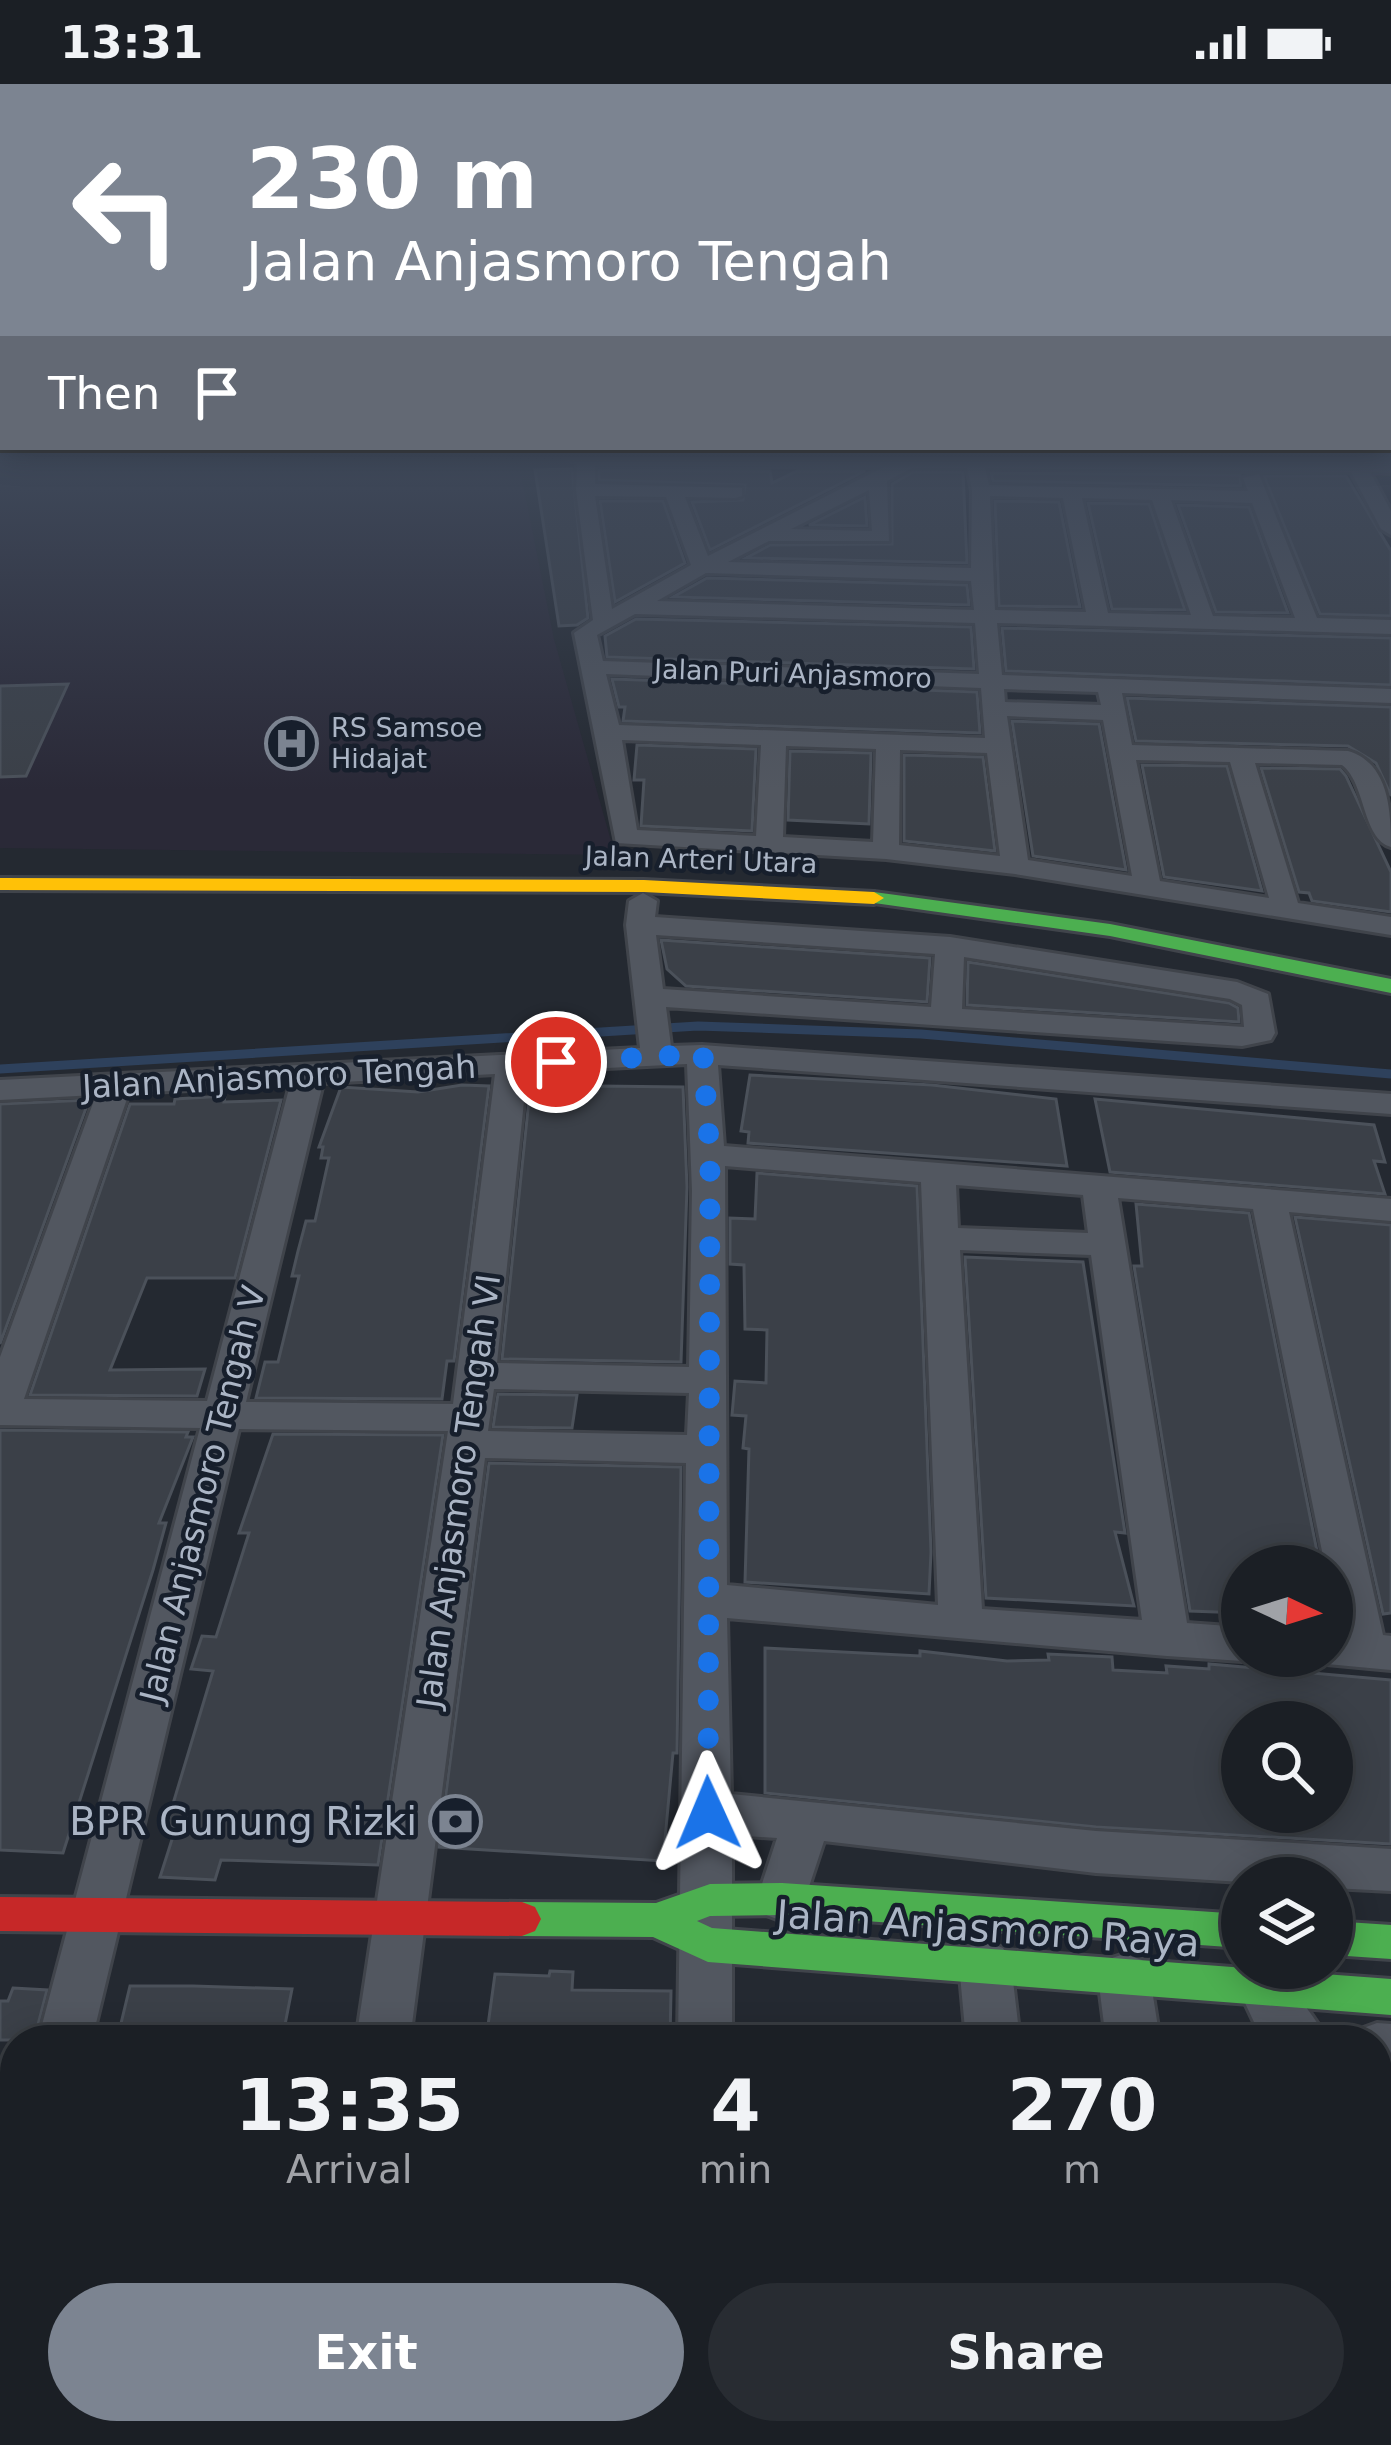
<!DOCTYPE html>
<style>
body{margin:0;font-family:"DejaVu Sans",sans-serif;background:#282c32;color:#f1f3f6;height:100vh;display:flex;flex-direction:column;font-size:45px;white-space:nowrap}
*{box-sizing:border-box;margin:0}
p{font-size:39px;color:#a0a2a7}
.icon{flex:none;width:66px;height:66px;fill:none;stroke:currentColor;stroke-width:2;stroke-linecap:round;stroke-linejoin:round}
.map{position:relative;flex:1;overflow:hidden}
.panel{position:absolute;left:0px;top:1941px;width:1392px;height:420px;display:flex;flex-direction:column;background:#1b1f25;border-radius:48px 48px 0 0;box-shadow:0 6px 30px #0003,0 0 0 3px #393d42}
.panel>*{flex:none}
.banner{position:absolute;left:0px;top:0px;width:1392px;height:366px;box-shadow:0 6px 30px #0003,0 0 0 3px #393d42;background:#7c8491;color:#fff;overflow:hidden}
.needle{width:78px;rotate:94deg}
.fabs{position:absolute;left:1221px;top:1461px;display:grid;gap:24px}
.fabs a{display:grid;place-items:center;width:132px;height:132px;border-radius:50%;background:#1b1f25;box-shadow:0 6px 30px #0003,0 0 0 3px #393d42;font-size:60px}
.pin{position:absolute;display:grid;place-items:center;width:102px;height:102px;color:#fff;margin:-51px;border:6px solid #fff;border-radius:50%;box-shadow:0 3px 12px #0007}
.me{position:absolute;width:132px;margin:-66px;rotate:359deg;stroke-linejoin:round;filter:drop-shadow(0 0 9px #0008)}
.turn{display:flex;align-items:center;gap:42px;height:252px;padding:0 48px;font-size:54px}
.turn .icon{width:156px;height:156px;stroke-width:2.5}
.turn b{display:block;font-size:84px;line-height:102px}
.then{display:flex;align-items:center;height:114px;padding:0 48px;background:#0003;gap:24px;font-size:45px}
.eta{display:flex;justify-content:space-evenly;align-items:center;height:204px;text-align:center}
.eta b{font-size:72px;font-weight:700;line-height:84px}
.action{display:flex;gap:24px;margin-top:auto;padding:24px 48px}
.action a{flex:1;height:138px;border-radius:72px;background:#7c8491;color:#fff;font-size:48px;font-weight:700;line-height:138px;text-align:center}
.action a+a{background:#282c32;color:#f1f3f6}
.status{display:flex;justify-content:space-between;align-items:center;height:84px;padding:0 60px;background:#1b1f25;direction:ltr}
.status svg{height:33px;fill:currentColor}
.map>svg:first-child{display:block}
.medical{fill:#2a2937}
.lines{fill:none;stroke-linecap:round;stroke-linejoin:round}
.stream{stroke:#2e415c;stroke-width:9}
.building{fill:#3b4048;stroke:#4b515a;stroke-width:3;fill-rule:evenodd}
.street-casing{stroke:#40444b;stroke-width:6}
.fast-casing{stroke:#40444b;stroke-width:6}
.slow-casing{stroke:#40444b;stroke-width:6}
.jam-casing{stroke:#40444b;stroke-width:6}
.street{fill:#525760;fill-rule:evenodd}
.fast{fill:#4caf50;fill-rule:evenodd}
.slow{fill:#ffc107;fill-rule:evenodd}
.jam{fill:#c62828;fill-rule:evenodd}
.route{stroke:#1a73e8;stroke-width:21;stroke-dasharray:0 37.8}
.labels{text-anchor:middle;stroke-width:9;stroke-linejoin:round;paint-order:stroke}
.far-street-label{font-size:27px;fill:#abb5c5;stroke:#171f2c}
.far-poi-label{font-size:27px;fill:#abb5c5;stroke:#171f2c;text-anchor:start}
.street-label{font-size:33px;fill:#abb5c5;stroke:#171f2c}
.near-poi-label{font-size:39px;fill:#abb5c5;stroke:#171f2c;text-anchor:end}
.near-street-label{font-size:39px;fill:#abb5c5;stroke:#171f2c}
</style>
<div class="status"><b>13:31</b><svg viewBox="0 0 49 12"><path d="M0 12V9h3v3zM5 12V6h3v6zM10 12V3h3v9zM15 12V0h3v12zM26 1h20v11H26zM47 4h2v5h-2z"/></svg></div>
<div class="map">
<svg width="1391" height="2361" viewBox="0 0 1391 2361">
<rect width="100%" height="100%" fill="#242931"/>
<!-- medical -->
<path class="medical" d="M519,380L554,555L615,771L0,764V381Z"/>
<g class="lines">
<!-- stream -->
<path class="stream" d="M0,985L698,942L921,950L1391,990"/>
</g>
<!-- building -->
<path class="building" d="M572,385L588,534L577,541L559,542L535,386Z
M599,386L770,387L772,399L797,387H865L710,466L692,418L743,416L745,401L599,396Z
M913,388H963L967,479L746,474L770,461L892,460V400Z
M991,389L1240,391L1241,402L993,397Z
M1264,392H1346L1391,467V532L1320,530Z
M865,413L867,442L809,441Z
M600,417H663L685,479L615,518Z
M995,417L1059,418L1080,523L999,522Z
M1088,419L1149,420L1185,526L1112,525Z
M1178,421L1249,423L1288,529L1216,528Z
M707,494L967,501L969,521L673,513Z
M636,535L971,543L974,585L607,573L605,552Z
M1002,544L1391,554V601L1006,587Z
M612,595L977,608L980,649L623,637L625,623H619Z
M68,600L26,692L0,693V602Z
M1127,614L1391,623V712L1376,679L1348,662L1136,657Z
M1012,637L1099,640L1126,786L1033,772Z
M637,661L756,665L752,747L641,742L644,696H634Z
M790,667L871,669L869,740L788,736Z
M904,671L983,673L995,767L904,757Z
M1142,681L1227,682L1262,807L1164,793Z
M1261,684L1340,685L1346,692L1391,788V828L1312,817L1309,809L1299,808Z
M661,856L930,874L927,918L686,902L667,885Z
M968,878L1229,919L1238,924L1239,938L967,921Z
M750,991L932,1001L1056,1015L1067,1082L748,1059L749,1048L741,1047Z
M462,1001L489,1002L454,1277H447L442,1315L256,1314L265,1278H278L299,1192H292L298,1167L306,1137H315L329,1074H321L323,1063H319L341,1003L418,1008Z
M598,1002L683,1003L687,1103L681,1278L502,1275L530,1006L597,1008Z
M225,1012L224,1018L281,1016L235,1194H147L110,1286L205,1285L197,1312L30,1311L130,1020H174L175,1015Z
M1095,1015L1374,1041L1385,1078L1374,1077L1385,1110L1110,1088Z
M89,1016L0,1260V1020Z
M757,1089L917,1102L931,1468L929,1510L745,1498L749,1365L743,1364L746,1332L732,1331L735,1297L766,1299L767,1246L745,1245L744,1181L730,1180V1134L755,1135Z
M1136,1120L1249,1129L1320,1482H1242V1529L1190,1527L1134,1182H1142Z
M1295,1133L1391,1141V1529L1383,1530Z
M965,1173L1083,1178L1125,1449L1115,1448L1134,1522L986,1514Z
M498,1310L577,1311L572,1344L493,1343Z
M0,1346L188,1348L186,1353H193L159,1439H166L153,1486L63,1769L0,1766Z
M273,1350L443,1351L378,1781L221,1776L215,1796L160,1793L176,1743H166L213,1587L191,1585L202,1552L216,1553L249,1449H239Z
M489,1379L681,1383L677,1669H673L663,1777L439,1763Z
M765,1564L920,1572V1567L1007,1577L1049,1576L1048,1570L1112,1573L1113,1586L1167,1589L1166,1582L1209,1585V1580L1391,1596V1760L1096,1743L765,1709ZM1242,1638H1332V1728H1242Z
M550,1887L573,1888L572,1906L671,1907L670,1956H576L577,1949L531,1948L530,1956H486L495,1890L549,1892Z
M130,1902H193L292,1905L282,1956H117Z
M13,1904L47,1906L34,1956H0V1917H8Z"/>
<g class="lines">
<defs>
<path id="street" d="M569,375L1391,377V389L1370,388L1391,427V451L1381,445L1351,388L985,384L989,401L1248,407L1243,394L1259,390L1317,534L1391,536V550L997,539L1002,591L1391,605V619L1122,609L1132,661L1348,667C1389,679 1391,727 1391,763C1362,755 1366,699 1342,681L1255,679L1298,819L1391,833V851L1015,790L886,775L616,759L574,549L593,536L576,406L577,380ZM595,381L884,383L708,472L685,413L735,414L742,412V404L595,400ZM912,384H967L972,406L971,484L728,478L769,457H889L887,397ZM869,406L872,447L791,445ZM595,412L666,413L691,481L612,525ZM990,412L1063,414L1086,528L995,526ZM1082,414L1152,416L1191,531L1108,529ZM1171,416L1252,419L1295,534L1213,532ZM706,489L971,497L974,526L657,517ZM635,530L975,539L979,590L603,577L597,551ZM606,590L981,604L985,654L619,641ZM1004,605L1098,608L1101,621L1005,618ZM1007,632L1103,636L1132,792L1028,776ZM622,656L761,661L756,752L637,746ZM786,662L876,665L873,758L783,753ZM900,666L987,669L1000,772L899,761ZM1136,676L1230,678L1269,814L1160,797Z
M643,809L657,817L655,833L950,853L1237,898L1268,910L1275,949L1271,956L1242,962L666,923L671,962L702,961L1391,1010V1030L718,981L724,1062L1391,1115V1137L1289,1128L1383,1551L1391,1552V1586L1316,1579L1312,1572H1332V1550H1339L1332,1482H1325L1253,1125L1118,1114L1187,1539L1242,1543V1572H1258L1242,1577L1167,1572L727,1534L731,1710L1096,1747L1391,1765V1807L1332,1804V1794H1242V1798L1096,1789L824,1757L800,1830L782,1837L764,1830L757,1815L777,1754L732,1751V1956H678L686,1379L485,1374L410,1956H356L448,1347L239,1345L92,1956H38L200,1344L0,1341V1273L96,1011L0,1016V996L640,964L626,841L629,817ZM656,851L935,870L931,923L663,905ZM964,873L1230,915L1242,921L1244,943L962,925ZM687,980L692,1107L689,1283L497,1279L527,988ZM495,990L453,1320L246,1318L323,999ZM290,1001L207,1317L24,1315L129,1009ZM725,1082L921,1098L938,1521L727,1501ZM956,1101L1083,1111L1088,1149L958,1144ZM960,1166L1091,1171L1142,1536L982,1525ZM494,1305L689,1309L687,1351L488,1347Z
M985,1857L1003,1864L1011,1880L1020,1956H966L959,1880L967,1864Z
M1124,1870L1142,1876L1150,1893L1160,1956H1106L1098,1893L1106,1876Z
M1254,1884L1282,1887C1295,1912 1315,1931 1327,1956L1262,1955L1238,1904L1246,1887Z
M1377,1939L1391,1940V1990L1377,1989V1956H1354L1358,1946Z
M15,2125V2236L0,2242V2131Z
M1377,2311L1391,2312V2361H1354L1348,2346H1377Z
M298,2346H360L358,2361H296Z
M662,2346H724V2361H662Z
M1003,2346H1065L1067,2361H1005Z"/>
<path id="fast" d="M874,808L1110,840L1391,895V909L1110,852L867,818V810Z
M782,1799L1242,1830V1864L782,1831L710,1832L697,1837L712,1844L1391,1895V1931L708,1878L653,1853L522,1852L509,1847L503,1835L509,1823L522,1818L656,1819L710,1800Z
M1332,1837L1391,1841V1875L1332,1871Z"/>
<path id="slow" d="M0,794L644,796L874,808L884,814L874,820L644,808L0,806Z"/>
<path id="jam" d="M0,1813L522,1818L535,1823L541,1835L535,1847L522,1852L0,1847Z"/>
</defs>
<!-- street casing -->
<use href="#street" class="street-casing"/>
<!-- fast casing -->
<use href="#fast" class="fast-casing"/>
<!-- slow casing -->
<use href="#slow" class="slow-casing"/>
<!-- jam casing -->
<use href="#jam" class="jam-casing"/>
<!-- street -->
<use href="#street" class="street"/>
<!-- fast -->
<use href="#fast" class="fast"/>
<!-- slow -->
<use href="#slow" class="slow"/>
<!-- jam -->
<use href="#jam" class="jam"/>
</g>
<!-- sky -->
<linearGradient id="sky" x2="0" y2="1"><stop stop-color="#14171b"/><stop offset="0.53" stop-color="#3f495a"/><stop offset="1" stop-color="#3f495a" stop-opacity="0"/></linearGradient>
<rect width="1391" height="706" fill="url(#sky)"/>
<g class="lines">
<!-- route -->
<path class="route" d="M556,978L703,970L710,1071L708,1729"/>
</g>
<!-- icons -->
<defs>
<symbol id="hospital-ring" viewBox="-11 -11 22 22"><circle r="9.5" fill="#171f2c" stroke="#7c8491" stroke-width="1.5"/><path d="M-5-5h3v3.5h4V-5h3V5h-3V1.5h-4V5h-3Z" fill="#7c8491"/></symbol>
<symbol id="bank-ring" viewBox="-11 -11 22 22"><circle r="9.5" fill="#171f2c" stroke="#7c8491" stroke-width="1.5"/><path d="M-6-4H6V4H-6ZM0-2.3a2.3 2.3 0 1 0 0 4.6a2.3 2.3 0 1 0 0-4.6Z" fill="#7c8491"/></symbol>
</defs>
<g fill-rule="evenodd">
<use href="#hospital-ring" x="262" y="630" width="59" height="59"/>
<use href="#bank-ring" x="426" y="1708" width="59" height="59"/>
</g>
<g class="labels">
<!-- far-street labels -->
<g class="far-street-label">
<text transform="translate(793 590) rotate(2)" y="9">Jalan Puri Anjasmoro</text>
<text transform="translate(701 776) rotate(2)" y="9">Jalan Arteri Utara</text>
</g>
<!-- far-poi labels -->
<g class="far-poi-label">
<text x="331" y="653">RS Samsoe<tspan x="331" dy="31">Hidajat</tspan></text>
</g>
<!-- street labels -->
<g class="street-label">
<text transform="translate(279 992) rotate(-3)" y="12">Jalan Anjasmoro Tengah</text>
<text transform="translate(458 1407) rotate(-82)" y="12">Jalan Anjasmoro Tengah VI</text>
<text transform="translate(202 1410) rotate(-76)" y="12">Jalan Anjasmoro Tengah V</text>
</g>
<!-- near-poi labels -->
<g class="near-poi-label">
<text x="417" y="1751">BPR Gunung Rizki</text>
</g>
<!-- near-street labels -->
<g class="near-street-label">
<text transform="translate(988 1844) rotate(4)" y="14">Jalan Anjasmoro Raya</text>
</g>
</g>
</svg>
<div class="fabs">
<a><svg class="needle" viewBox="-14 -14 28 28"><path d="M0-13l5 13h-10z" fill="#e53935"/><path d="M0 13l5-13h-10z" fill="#a0a2a7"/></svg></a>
<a><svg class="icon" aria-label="search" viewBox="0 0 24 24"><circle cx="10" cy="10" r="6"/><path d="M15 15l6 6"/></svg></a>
<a><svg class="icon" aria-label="layers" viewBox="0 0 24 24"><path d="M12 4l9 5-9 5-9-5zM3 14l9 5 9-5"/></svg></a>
</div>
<div class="pin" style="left:556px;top:978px;background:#d93025"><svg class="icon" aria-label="arrive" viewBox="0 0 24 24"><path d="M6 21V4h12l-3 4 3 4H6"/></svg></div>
<svg class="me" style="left:708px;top:1729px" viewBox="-20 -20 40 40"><path d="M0-17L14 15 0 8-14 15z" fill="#1a73e8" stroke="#fff" stroke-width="4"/></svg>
<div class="banner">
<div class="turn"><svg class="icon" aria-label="left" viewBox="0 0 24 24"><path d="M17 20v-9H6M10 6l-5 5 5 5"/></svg><div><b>230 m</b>Jalan Anjasmoro Tengah</div></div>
<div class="then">Then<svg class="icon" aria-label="arrive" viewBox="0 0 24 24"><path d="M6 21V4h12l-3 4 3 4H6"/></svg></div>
</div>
<section class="panel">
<div class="eta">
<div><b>13:35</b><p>Arrival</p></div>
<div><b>4</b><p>min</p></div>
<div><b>270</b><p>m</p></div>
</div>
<div class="action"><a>Exit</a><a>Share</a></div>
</section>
</div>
